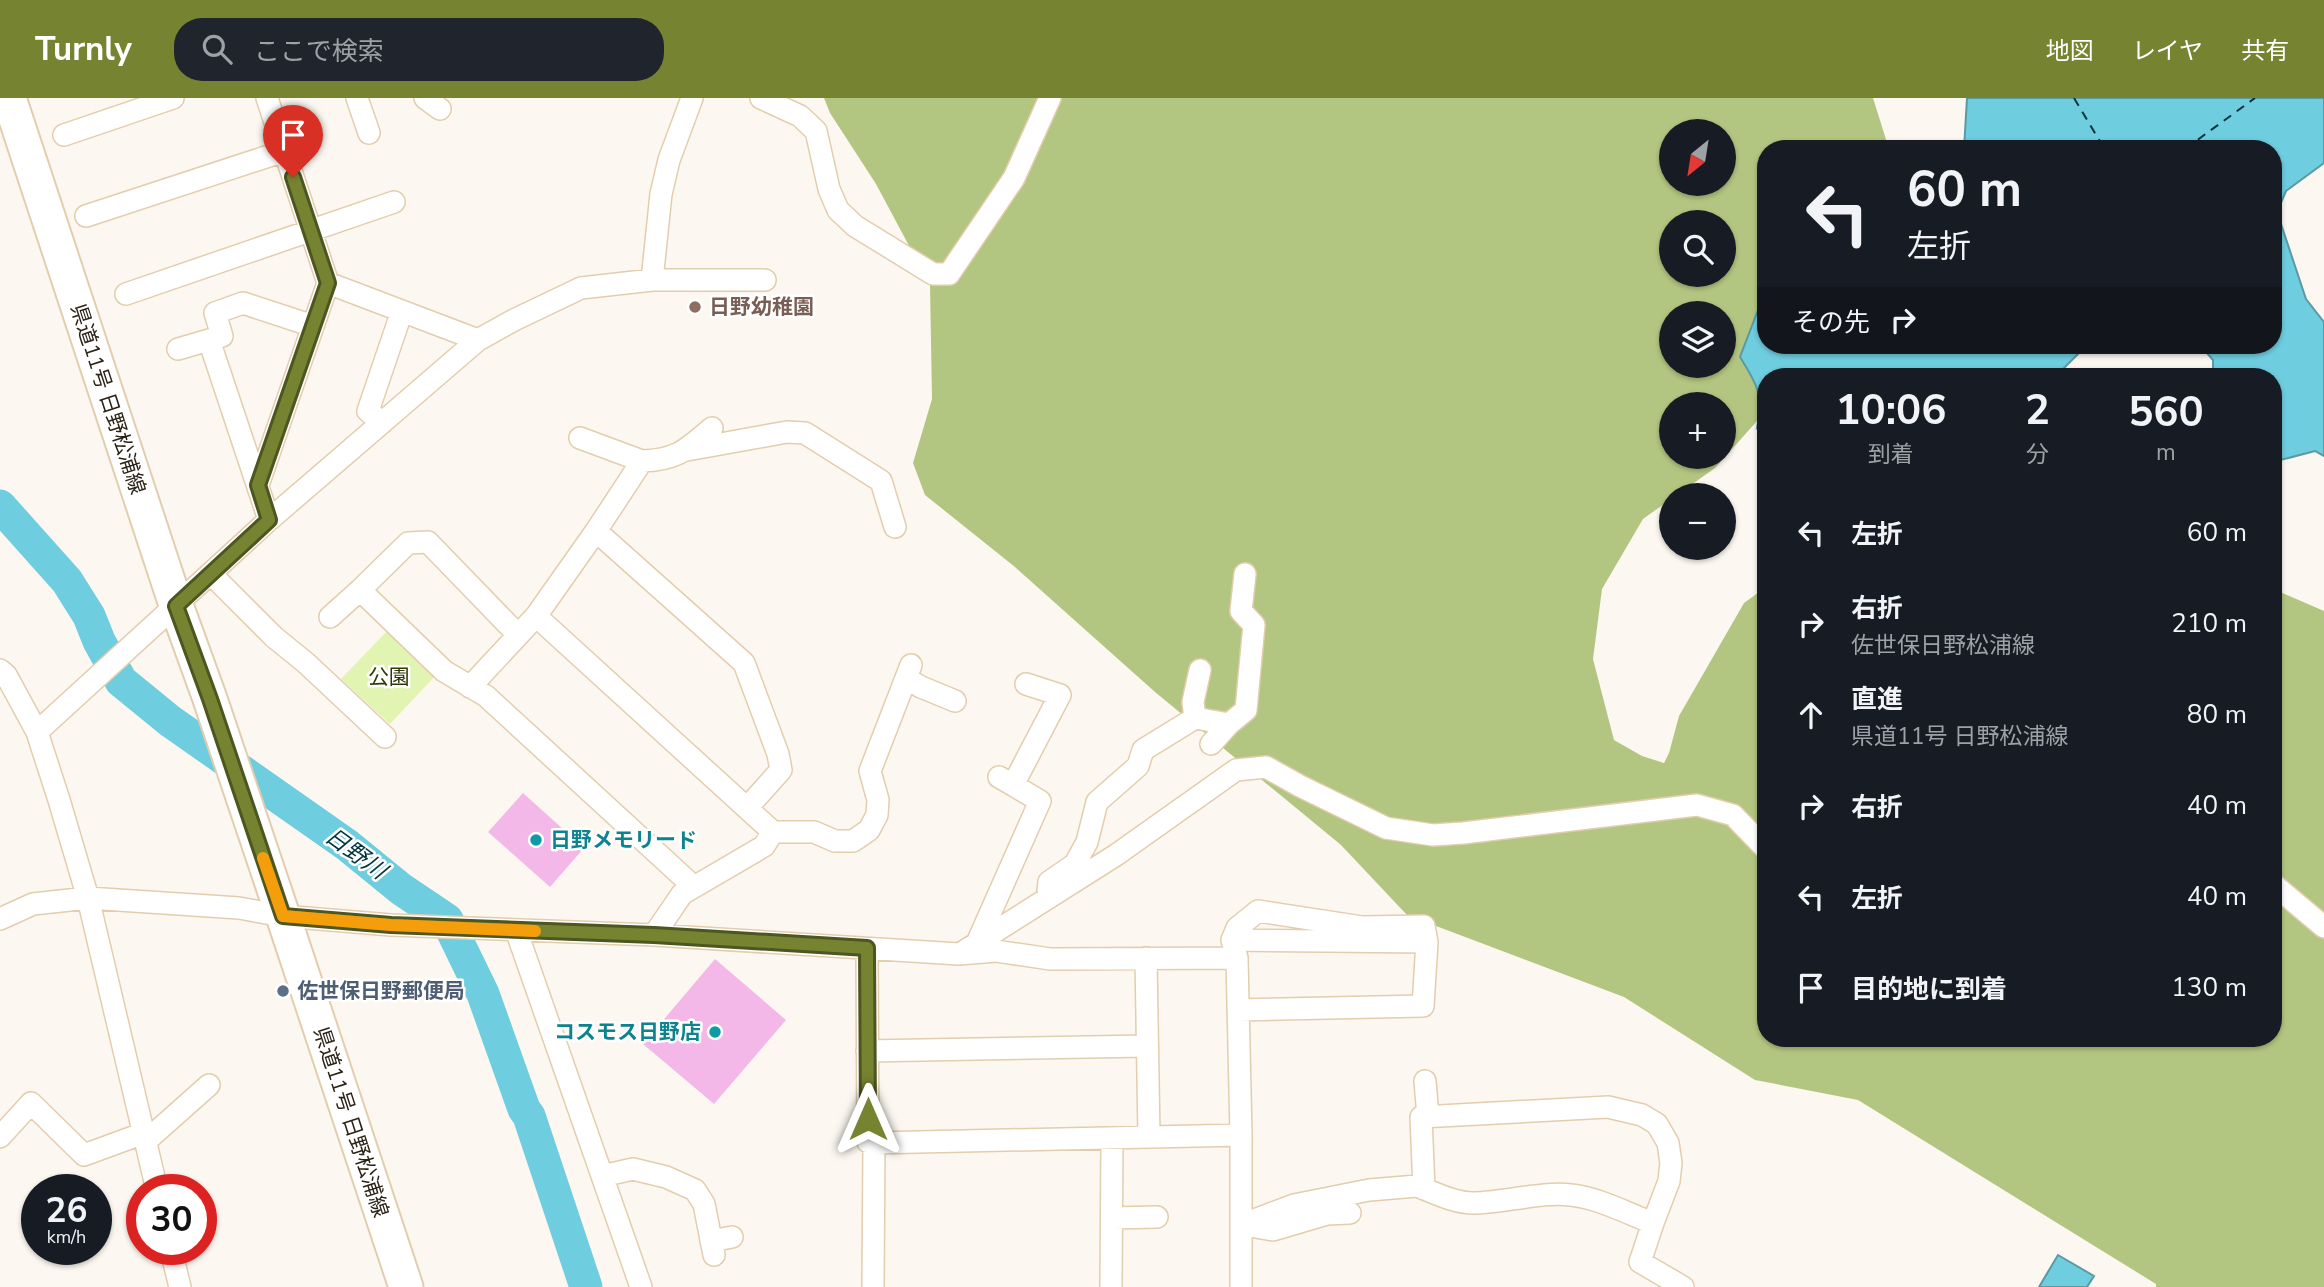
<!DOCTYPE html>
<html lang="ja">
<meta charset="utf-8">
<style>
body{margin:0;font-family:"Nunito Sans","Noto Sans JP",sans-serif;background:#20242c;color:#f1f3f6;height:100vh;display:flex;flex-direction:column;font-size:26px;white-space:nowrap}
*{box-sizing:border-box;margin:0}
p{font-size:23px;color:#9ea1a6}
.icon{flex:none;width:38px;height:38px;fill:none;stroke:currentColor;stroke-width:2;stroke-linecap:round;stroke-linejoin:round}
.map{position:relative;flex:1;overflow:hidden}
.panel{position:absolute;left:1757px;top:270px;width:525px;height:679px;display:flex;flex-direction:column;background:#171b24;border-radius:28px;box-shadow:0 2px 5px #0004}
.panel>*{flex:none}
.top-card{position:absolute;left:1757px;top:42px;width:525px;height:214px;border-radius:28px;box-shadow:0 2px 5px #0004;background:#171b24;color:#f1f3f6;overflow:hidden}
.needle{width:46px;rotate:210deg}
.buttons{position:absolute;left:1659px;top:21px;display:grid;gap:14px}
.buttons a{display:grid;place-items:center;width:77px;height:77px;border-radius:50%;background:#171b24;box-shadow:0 2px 5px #0004;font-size:35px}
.speed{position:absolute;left:21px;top:1076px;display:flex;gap:14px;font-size:35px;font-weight:700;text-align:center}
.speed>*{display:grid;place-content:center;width:91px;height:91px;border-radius:50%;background:#171b24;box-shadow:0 2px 5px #0004;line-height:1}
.speed small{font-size:18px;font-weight:400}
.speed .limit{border:10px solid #d22;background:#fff;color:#111}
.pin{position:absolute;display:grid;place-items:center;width:60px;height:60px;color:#fff;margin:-72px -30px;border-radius:50% 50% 50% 0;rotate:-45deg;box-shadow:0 0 7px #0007}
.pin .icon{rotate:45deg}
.me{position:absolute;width:77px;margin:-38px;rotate:0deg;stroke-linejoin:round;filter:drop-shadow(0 0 5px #0008)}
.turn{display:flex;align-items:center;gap:24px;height:147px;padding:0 35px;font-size:32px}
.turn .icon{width:91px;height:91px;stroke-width:2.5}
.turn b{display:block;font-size:49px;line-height:60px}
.then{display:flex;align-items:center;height:66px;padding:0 35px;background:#0003;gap:14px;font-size:26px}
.eta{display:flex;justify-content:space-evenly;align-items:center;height:119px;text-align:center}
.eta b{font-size:42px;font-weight:700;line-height:49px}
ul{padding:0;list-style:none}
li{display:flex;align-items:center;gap:21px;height:91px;padding:0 35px}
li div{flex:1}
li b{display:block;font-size:26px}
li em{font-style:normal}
header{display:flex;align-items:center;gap:42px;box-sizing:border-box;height:98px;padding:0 35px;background:#768331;color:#fff}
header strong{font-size:33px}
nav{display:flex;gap:38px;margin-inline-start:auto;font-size:24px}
.search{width:490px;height:63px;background:#20242c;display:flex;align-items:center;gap:18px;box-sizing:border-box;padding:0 24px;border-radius:28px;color:#9ea1a6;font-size:26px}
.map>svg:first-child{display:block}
.green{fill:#e1f4b1}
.forest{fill:#b3c681;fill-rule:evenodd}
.water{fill:#6ecddf;stroke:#5a9aa3;stroke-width:2}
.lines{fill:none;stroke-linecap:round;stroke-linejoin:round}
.river{stroke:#6ecddf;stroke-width:33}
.ferry{stroke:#05343c;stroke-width:2;stroke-dasharray:9 7;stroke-linecap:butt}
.building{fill:#f3b8e8}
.minor-casing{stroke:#e3cdad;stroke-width:24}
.primary-casing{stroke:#e3cdad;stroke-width:37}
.minor{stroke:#fff;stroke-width:21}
.primary{stroke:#fff;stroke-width:33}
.route-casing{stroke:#4d5520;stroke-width:18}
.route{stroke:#768331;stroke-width:12}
.slow{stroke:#f59e0b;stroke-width:12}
.education-dot{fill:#8d6e63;stroke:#fff;stroke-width:2.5}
.culture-dot{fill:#0f9aa8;stroke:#fff;stroke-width:2.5}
.service-dot{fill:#5c6f8a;stroke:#fff;stroke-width:2.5}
.labels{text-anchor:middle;stroke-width:5;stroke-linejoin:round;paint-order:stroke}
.education-label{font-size:21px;font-weight:bold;fill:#785e54;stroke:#fff;text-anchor:start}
.street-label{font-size:21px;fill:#2b2317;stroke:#fff}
.park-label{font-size:21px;fill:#2e3903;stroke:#fff}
.culture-label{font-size:21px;font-weight:bold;fill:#0d838f;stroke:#fff;text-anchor:start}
.service-label{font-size:21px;font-weight:bold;fill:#4e5e75;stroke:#fff;text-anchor:start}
.water-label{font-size:23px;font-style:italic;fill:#05343c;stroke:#fff}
</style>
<header>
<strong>Turnly</strong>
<div class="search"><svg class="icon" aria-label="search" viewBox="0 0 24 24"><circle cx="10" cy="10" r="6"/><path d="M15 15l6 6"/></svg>ここで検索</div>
<nav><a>地図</a><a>レイヤ</a><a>共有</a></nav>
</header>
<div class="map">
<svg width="2324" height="1189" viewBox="0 0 2324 1189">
<rect width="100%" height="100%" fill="#fcf8f1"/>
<!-- green -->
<path class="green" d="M388,532L436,577L390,626L341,581Z"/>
<!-- forest -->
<path class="forest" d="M824,0H1873L1889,51H1766V313L1715,370L1677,397H1671V401L1643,421L1602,491L1593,561L1614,642L1642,658L1664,665L1669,655L1679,618L1744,505L1766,489V940H2273V491L2324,513V1189H2156V1186L1858,1002L1755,982L1624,899L1407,817L1341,747L1155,594L1015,469L925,397L913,365L932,301L930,187L876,86L830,15ZM1671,33H1724V86H1671ZM1671,124H1724V177H1671ZM1671,215H1724V268H1671ZM1671,306H1724V359H1671Z"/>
<!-- water -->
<path class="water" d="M1967,0H2324V65L2286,93L2277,114L2306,201L2324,224V358L2315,353L2273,364V278H2213V262L2200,247H2273V51H1964Z
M1758,212L1766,213V247H2082L2081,253L2056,278H1766V326L1757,330C1764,297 1757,286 1740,259Z
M2058,1157L2094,1178L2087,1189H2039Z"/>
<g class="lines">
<!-- river -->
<path class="river" d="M0,408L67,483L89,518L99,543L121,583L170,623L347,747L401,791L447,822L483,896L524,1011L529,1018L586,1189"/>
<!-- ferry -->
<path class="ferry" d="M2074,0L2101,45L2122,51
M2185,51L2255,0"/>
</g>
<!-- building -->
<path class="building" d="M523,695L584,750L550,789L488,734Z
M715,861L786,922L714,1006L643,946Z"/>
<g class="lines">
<defs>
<path id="minor" d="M267,0L328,185L478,242
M357,0L369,35
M425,0L440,11
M761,0L800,18L816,33L829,91L838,112L855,128L933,176H949L1014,80L1050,0
M64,37L173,0
M86,118L284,53
M652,182L661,96L669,62L692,0
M126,196L394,104
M178,251L209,242
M382,325L368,313L402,213
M687,352L787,334L805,335L881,383L895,429
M642,363C677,362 686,352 712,330
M258,387L328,185
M269,422L209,242L222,238L215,215L243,205L313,228
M596,433L744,565L778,656L781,672L747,710
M211,476L274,539L306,565L385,639
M360,492L408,445L428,444L518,537
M536,518L596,433L642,363L580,340
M330,519L360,492L444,573L486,598L694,789L682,796L654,837
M0,572L6,577L37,634L59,702L88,800L157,1092
M906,580L921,589L955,603
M470,589L536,518L773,734
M1195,620L1229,626L1246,612L1254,527L1241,513L1245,476
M37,634L269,422L478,242L514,222L581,190L652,182H765
M1211,646L1229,626
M999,679L1013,687L1060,597L1026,586
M2273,786L2324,829
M694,789L764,748L773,734H814L835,743H853L869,732L877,717L878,702L870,673L911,567
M1048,792L1049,784L1075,766L1087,744L1097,704L1138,668L1143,652L1195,620L1193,604L1200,572
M0,821L33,806L88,800L239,810L283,818L391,827L654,837L959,856L996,853L1050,861L1237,860
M516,832L641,1189
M1232,842L1237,830L1258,813L1362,829L1424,828L1427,844
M977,845L1040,703L1013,687
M867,851L868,1044L874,1045L873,1189
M963,854L1116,757L1236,672L1266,669L1300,688L1386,730L1433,737L1463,735L1697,707L1733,717L1766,751
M1146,860L1149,1039
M1238,912L1423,908L1427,844L1232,842L1237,860L1241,1037
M867,953L1147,948
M1425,983L1428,1019
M0,1039L31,1005L84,1057L144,1035
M146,1043L209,987
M874,1045L1241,1037V1189
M602,1078L633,1071L666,1079L695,1092L704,1106L714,1157
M1112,1120L1157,1119
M1653,1125L1640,1164L1683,1189
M1241,1127L1294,1107L1369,1092L1417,1088C1435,1095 1454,1105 1474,1105C1503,1105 1543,1093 1571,1097C1599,1100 1626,1115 1653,1125L1669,1083L1671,1065L1668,1045L1657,1026L1642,1017L1608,1009L1421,1019L1424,1091
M1243,1127L1273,1132L1327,1116L1350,1115
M711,1143L732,1139
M171,1152L180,1189
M1111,1189L1112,1040"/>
<path id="primary" d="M9,0L176,507L210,601L283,818L406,1189"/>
</defs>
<!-- minor casing -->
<use href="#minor" class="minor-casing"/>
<!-- primary casing -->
<use href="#primary" class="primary-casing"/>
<!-- minor -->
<use href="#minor" class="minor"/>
<!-- primary -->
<use href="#primary" class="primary"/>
</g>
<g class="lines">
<defs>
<path id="route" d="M293,79L328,185L258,387L269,422L176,508L210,601L283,818L391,827L654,837L867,850L868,1021"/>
</defs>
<!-- route casing -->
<use href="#route" class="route-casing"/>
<!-- route -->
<use href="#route" class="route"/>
<!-- slow -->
<path class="slow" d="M263,760L283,818L391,827L535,833"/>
</g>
<!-- markers -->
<circle class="education-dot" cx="695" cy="209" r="7"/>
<g class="culture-dot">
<circle cx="536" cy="742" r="7"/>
<circle cx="715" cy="934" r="7"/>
</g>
<circle class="service-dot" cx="283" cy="893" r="7"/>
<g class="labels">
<!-- education labels -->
<g class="education-label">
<text x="709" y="216">日野幼稚園</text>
</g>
<!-- street labels -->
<g class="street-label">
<text transform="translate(108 301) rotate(72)" y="7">県道11号 日野松浦線</text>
<text transform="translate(351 1024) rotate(72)" y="7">県道11号 日野松浦線</text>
</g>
<!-- park labels -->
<g class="park-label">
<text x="389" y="586">公園</text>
</g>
<!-- culture labels -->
<g class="culture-label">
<text x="550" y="749">日野メモリード</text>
<text x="701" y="941" text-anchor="end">コスモス日野店</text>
</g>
<!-- service labels -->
<g class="service-label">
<text x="297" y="900">佐世保日野郵便局</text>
</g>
<!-- water labels -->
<g class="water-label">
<text transform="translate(356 755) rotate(36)" y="8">日野川</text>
</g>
</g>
</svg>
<div class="buttons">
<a><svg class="needle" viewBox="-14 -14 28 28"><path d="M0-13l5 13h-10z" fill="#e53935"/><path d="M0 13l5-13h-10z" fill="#9ea1a6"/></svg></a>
<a><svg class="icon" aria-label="search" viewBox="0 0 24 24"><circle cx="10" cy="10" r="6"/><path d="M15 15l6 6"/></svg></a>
<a><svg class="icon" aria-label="layers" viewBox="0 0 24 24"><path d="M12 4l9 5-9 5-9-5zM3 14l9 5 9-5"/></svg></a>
<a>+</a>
<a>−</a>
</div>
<div class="speed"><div>26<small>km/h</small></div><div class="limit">30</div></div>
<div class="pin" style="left:293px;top:79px;background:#d93025"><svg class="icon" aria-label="arrive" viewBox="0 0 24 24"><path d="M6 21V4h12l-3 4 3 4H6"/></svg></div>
<svg class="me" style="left:868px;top:1021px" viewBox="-20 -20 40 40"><path d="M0-17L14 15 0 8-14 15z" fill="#768331" stroke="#fff" stroke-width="4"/></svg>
<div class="top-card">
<div class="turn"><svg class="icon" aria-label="left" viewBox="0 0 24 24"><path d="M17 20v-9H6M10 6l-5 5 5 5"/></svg><div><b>60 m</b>左折</div></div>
<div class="then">その先<svg class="icon" aria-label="right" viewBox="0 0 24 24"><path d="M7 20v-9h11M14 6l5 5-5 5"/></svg></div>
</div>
<section class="panel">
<div class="eta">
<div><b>10:06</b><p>到着</p></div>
<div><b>2</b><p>分</p></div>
<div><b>560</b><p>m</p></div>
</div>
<ul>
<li><svg class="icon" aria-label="left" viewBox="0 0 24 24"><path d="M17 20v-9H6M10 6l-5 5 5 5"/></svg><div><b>左折</b></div><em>60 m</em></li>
<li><svg class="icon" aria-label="right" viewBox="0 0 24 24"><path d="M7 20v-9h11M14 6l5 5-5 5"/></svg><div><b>右折</b><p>佐世保日野松浦線</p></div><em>210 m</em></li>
<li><svg class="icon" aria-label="ahead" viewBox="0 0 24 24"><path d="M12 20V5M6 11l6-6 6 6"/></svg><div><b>直進</b><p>県道11号 日野松浦線</p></div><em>80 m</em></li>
<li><svg class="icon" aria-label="right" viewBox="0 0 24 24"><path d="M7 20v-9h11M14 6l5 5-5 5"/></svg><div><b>右折</b></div><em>40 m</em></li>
<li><svg class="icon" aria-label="left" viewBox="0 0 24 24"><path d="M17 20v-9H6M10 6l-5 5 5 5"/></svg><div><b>左折</b></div><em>40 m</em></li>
<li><svg class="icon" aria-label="arrive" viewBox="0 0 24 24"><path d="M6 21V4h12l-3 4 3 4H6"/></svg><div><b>目的地に到着</b></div><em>130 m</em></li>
</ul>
</section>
</div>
